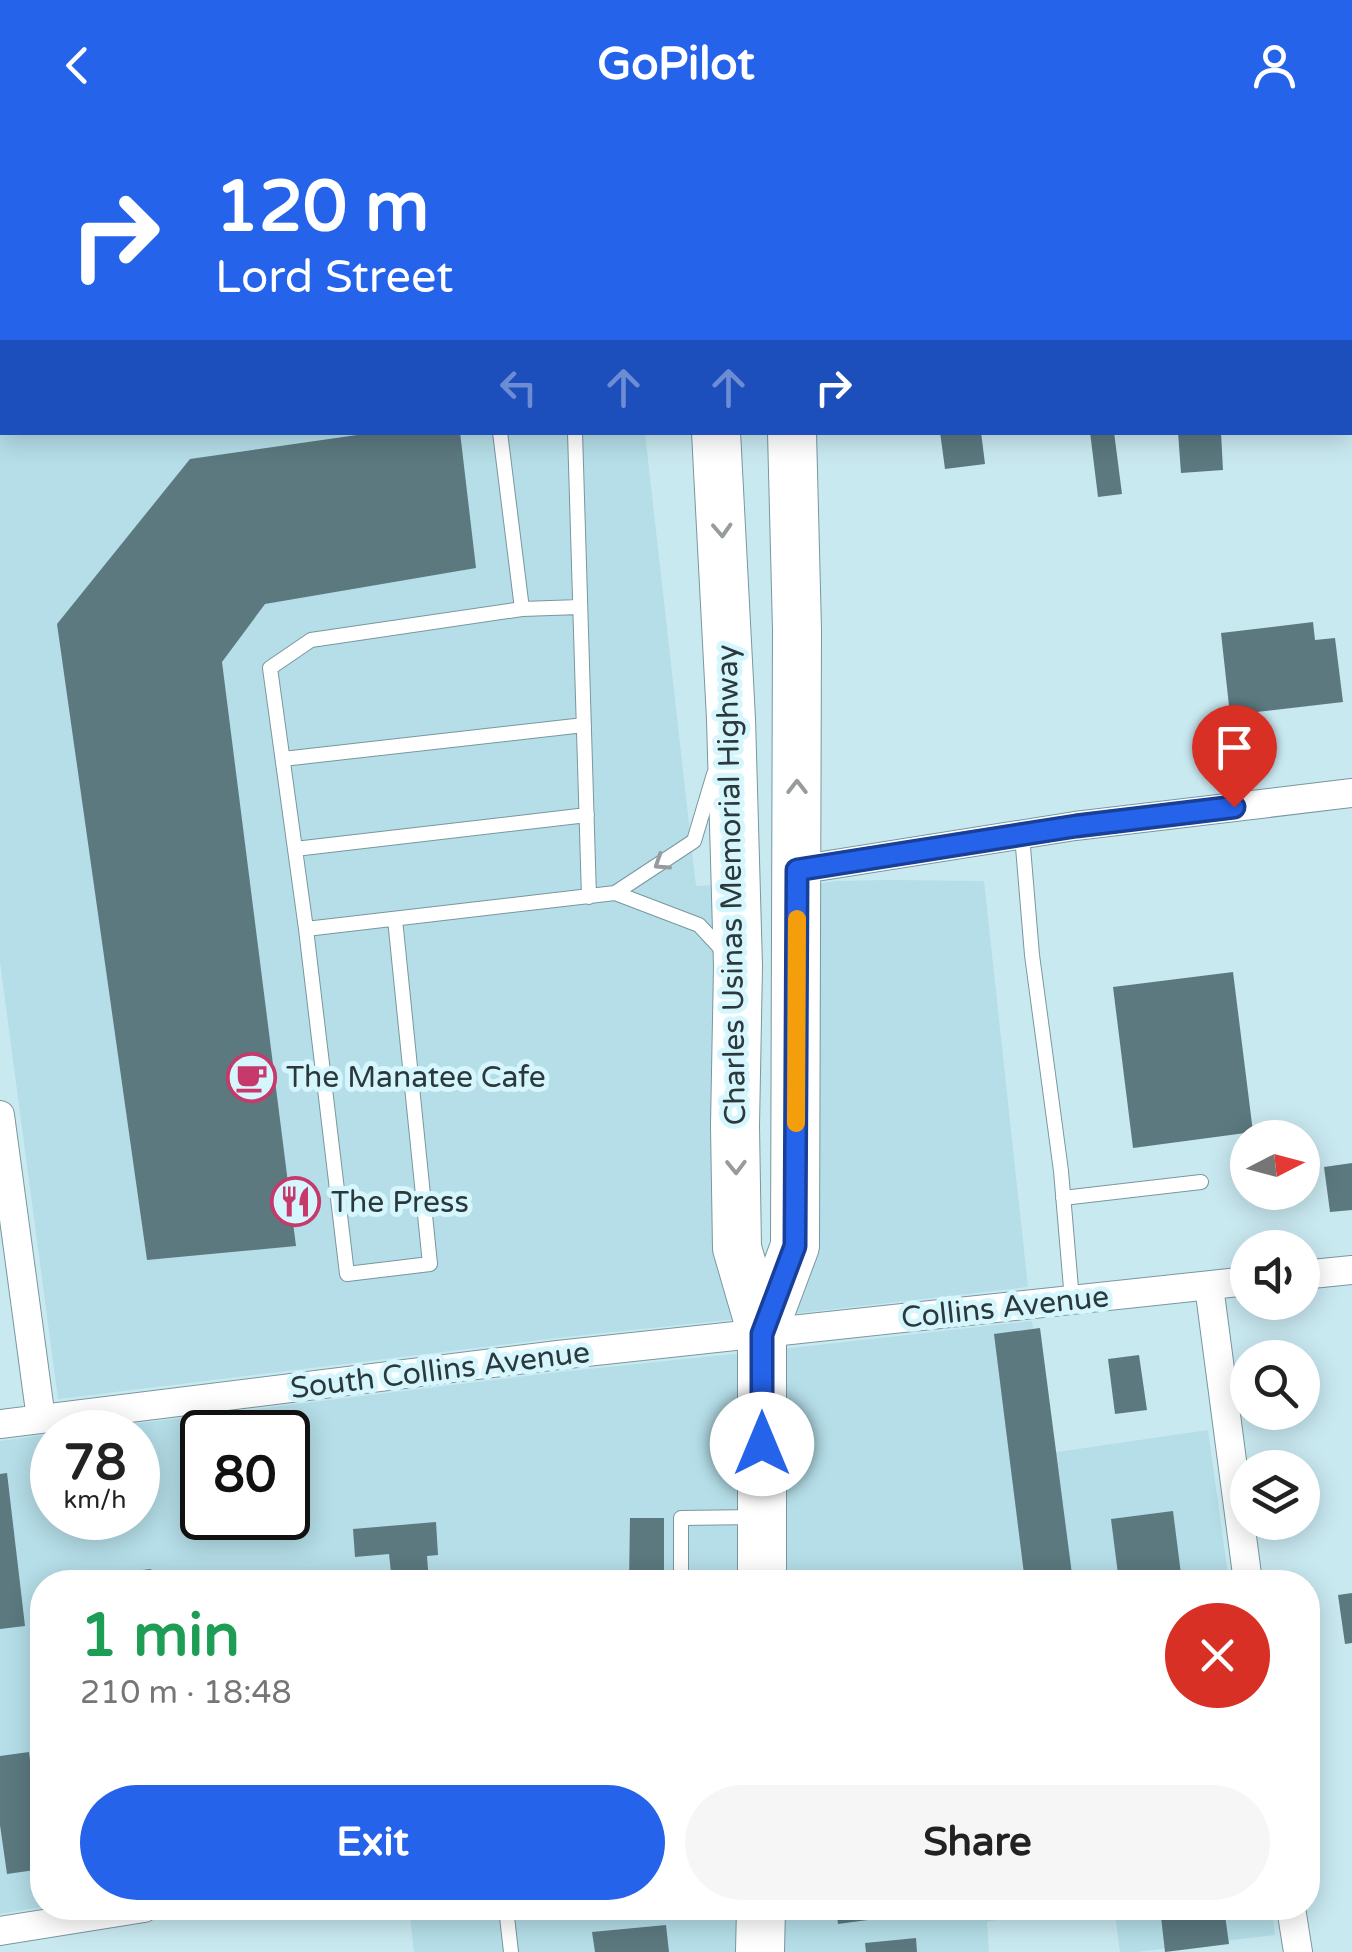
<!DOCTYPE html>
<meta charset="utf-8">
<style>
body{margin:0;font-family:"Varela Round",sans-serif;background:#f6f6f6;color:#222;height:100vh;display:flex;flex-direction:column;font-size:38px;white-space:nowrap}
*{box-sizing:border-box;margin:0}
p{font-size:32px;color:#767676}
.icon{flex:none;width:55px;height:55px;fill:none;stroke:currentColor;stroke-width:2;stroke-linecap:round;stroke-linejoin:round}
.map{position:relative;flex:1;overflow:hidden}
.details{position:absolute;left:30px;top:1440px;width:1290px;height:350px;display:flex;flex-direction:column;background:#fff;border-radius:40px;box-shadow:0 5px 25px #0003}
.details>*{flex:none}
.top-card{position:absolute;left:0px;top:0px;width:1352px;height:305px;box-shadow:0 5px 25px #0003;background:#2563eb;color:#fff;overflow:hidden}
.needle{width:65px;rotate:84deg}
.tools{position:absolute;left:1230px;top:990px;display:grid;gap:20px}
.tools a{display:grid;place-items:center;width:90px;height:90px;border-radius:50%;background:#fff;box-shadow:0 5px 25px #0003;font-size:50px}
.speed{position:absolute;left:30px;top:1280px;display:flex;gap:20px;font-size:50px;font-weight:700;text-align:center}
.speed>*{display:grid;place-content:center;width:130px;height:130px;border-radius:50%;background:#fff;box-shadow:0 5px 25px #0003;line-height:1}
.speed small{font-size:25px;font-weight:400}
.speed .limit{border:5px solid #111;border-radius:15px;background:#fff;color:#111}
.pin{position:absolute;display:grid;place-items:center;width:85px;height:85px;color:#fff;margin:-102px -42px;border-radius:50% 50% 50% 0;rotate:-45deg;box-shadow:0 0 10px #0007}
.pin .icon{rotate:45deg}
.me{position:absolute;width:110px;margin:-55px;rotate:0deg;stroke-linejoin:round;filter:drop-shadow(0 0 8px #0008)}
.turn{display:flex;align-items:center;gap:35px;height:210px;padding:0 50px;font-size:45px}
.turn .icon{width:130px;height:130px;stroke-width:2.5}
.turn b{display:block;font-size:70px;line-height:85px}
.lanes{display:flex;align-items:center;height:95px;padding:0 50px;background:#0003;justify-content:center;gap:50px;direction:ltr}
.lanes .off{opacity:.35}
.round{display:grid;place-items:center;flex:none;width:105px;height:105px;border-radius:52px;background:#f6f6f6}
.headline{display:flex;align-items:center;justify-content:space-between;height:170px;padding:0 50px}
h1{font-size:60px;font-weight:800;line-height:75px;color:#1e9e55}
.button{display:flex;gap:20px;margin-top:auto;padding:20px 50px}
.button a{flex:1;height:115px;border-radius:60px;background:#2563eb;color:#fff;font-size:40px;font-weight:800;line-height:115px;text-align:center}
.button a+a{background:#f6f6f6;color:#222}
header{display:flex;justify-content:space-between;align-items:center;height:130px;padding:0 50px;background:#2563eb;color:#fff;font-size:45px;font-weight:800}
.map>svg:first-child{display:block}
.built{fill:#b5dee8;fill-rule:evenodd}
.building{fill:#5c7980}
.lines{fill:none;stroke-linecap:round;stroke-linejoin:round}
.lane-casing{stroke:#79979e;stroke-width:16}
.street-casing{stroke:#79979e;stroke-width:30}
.highway-casing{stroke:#79979e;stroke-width:50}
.lane{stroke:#fff;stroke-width:14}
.street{stroke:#fff;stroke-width:28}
.highway{stroke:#fff;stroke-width:48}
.oneway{stroke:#969c9e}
.route-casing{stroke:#184099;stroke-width:25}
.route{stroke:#2563eb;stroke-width:18}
.slow{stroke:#f59e0b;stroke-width:18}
.labels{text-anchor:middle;stroke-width:10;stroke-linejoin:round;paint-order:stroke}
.street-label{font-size:30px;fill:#2c393c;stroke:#d6f6fe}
.poi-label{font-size:30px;fill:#2c393c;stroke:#d6f6fe;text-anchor:start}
</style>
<header><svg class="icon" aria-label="back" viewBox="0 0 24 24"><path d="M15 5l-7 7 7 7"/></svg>GoPilot<svg class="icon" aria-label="person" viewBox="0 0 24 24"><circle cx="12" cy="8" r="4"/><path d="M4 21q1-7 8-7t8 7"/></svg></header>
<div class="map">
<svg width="1352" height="1822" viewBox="0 0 1352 1822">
<rect width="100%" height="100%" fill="#c9e9f1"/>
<!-- built -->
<path class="built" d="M867,0H1167V2H868Z
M0,67H2V302L645,303L696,756L716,755L738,1189L556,1208L58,1269L0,832Z
M886,750L984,751L1028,1157L790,1184L817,754L836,751Z
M1032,1191L1050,1323L1208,1300L1229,1452H782V1219Z
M743,1223V1452H42V1777L0,1784V1311L52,1304V1388H138V1302H66L560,1242ZM202,1302H288V1388H202Z
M409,1778H742L741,1822H414Z
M781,1778H1053L987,1792L989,1822H779Z
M1114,1778H1272L1275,1805L1136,1822H1120Z"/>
<!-- building -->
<path class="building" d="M378,302H460L476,438L265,474L222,532L296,1116L147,1130L57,494L190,329Z
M940,302H981L985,334L945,339Z
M1090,302H1114L1122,364L1098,367Z
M1178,302H1221L1223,340L1181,343Z
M1313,492L1315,510L1335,508L1343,572L1230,585L1221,503Z
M1233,842L1253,1002L1133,1018L1113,857Z
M1352,1033V1080L1330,1082L1324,1037Z
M1040,1198L1073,1452H1025L994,1204Z
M1139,1225L1147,1280L1115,1284L1108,1229Z
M7,1343L25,1496L0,1499V1344Z
M1173,1381L1182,1452H1119L1111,1389Z
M630,1388H664V1452H629Z
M436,1392L438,1425L427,1426L429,1452H392L389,1424L355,1427L353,1399Z
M151,1439L153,1452H81V1447Z
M1352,1463V1513L1345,1514L1338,1465Z
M29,1622L32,1646L41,1644L42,1655V1739L7,1744L0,1695V1626Z
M836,1778H942V1780L838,1794Z
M1160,1778H1224L1229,1814L1165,1822Z
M666,1795L669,1822H595L592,1802Z
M916,1808L917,1822H866L865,1813Z"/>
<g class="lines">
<defs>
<path id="lane" d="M932,0V2
M1098,0V2
M500,302L522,479L311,510L270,538L306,799L615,763L694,711L714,644
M575,302L589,767
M522,479L580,477
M283,629L584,595
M1022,705L1032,825L1061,1041L1072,1170
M295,719L587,685
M615,763L699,795L726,824
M306,799L347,1144L430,1134L395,789
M1063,1068L1201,1052
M681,1452V1388L757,1387
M506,1778L511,1822"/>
<path id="street" d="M1350,144H1352
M797,740L1075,696L1352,663
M0,985L41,1289
M1302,1145L1352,1140
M1209,1156L1248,1452
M0,1294L558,1225L1248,1151
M1291,1778L1298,1822
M0,1801L144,1778"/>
<path id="highway" d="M689,0V2
M772,0L773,2
M716,302L731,589L738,836L735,996L737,1118L762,1204V1452
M762,1204L795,1116L797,500L792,302
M760,1822L761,1778"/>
</defs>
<!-- lane casing -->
<use href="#lane" class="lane-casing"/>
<!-- street casing -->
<use href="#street" class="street-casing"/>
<!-- highway casing -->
<use href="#highway" class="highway-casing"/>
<!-- lane -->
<use href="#lane" class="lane"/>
<!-- street -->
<use href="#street" class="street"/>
<!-- highway -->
<use href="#highway" class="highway"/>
</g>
<!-- one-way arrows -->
<defs><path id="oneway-chevron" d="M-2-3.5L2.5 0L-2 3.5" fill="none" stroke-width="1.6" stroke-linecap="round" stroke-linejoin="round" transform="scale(2.5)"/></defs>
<g class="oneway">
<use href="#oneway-chevron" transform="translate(722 400) rotate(87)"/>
<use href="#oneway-chevron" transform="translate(797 657) rotate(-90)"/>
<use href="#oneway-chevron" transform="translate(661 733) rotate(147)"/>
<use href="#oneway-chevron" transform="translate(736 1037) rotate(89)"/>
</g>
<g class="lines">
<defs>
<path id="route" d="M762,1314V1204L795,1116L797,740L1076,696L1234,677"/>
</defs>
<!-- route casing -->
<use href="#route" class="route-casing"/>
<!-- route -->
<use href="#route" class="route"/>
<!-- slow -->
<path class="slow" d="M796,993L797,789"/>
</g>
<!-- icons -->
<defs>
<symbol id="cafe-ring" viewBox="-11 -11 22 22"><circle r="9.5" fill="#d6f6fe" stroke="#c6396a" stroke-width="1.5"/><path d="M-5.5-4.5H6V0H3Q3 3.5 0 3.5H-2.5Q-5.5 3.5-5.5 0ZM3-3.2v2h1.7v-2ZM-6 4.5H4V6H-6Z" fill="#c6396a"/></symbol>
<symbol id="restaurant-ring" viewBox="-11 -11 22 22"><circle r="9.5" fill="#d6f6fe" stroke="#c6396a" stroke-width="1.5"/><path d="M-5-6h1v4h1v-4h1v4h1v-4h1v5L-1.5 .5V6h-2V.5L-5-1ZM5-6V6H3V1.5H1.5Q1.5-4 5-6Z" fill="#c6396a"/></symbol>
</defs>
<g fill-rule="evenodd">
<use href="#cafe-ring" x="224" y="920" width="55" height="55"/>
<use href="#restaurant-ring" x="268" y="1044" width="55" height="55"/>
</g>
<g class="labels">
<!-- street labels -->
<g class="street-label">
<text transform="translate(731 755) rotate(-91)" y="10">Charles Usinas Memorial Highway</text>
<text transform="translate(1005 1177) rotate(-6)" y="10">Collins Avenue</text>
<text transform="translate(440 1240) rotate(-7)" y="10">South Collins Avenue</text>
</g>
<!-- poi labels -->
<g class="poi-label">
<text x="286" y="957">The Manatee Cafe</text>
<text x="331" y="1082">The Press</text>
</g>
</g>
</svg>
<div class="tools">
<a><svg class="needle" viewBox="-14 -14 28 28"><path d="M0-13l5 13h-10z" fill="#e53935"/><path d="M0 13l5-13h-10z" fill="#767676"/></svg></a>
<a><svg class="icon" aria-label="sound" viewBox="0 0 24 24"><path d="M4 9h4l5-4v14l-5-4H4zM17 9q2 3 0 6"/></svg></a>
<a><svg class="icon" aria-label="search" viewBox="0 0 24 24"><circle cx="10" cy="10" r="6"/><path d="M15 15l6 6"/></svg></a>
<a><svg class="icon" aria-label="layers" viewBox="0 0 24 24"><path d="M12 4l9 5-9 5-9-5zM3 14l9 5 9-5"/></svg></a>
</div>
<div class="speed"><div>78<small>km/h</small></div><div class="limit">80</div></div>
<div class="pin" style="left:1234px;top:677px;background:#d93025"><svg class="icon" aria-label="arrive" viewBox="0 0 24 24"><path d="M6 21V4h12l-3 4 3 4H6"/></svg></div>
<svg class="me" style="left:762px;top:1314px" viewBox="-20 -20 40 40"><circle r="19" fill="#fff"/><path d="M0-13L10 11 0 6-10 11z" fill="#2563eb"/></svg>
<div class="top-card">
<div class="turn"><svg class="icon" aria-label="right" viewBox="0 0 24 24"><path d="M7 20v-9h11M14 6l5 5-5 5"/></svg><div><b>120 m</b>Lord Street</div></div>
<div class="lanes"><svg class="icon off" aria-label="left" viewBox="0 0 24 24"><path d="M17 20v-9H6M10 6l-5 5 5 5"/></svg><svg class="icon off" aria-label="ahead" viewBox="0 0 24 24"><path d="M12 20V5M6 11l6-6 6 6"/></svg><svg class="icon off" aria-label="ahead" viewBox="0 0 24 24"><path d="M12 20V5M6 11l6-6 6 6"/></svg><svg class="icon" aria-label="right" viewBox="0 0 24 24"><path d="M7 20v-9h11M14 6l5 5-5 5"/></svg></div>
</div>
<section class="details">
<div class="headline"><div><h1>1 min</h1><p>210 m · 18:48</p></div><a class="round" style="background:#d93025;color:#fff"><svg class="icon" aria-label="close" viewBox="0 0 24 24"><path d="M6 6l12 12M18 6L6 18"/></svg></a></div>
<div class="button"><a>Exit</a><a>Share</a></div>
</section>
</div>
